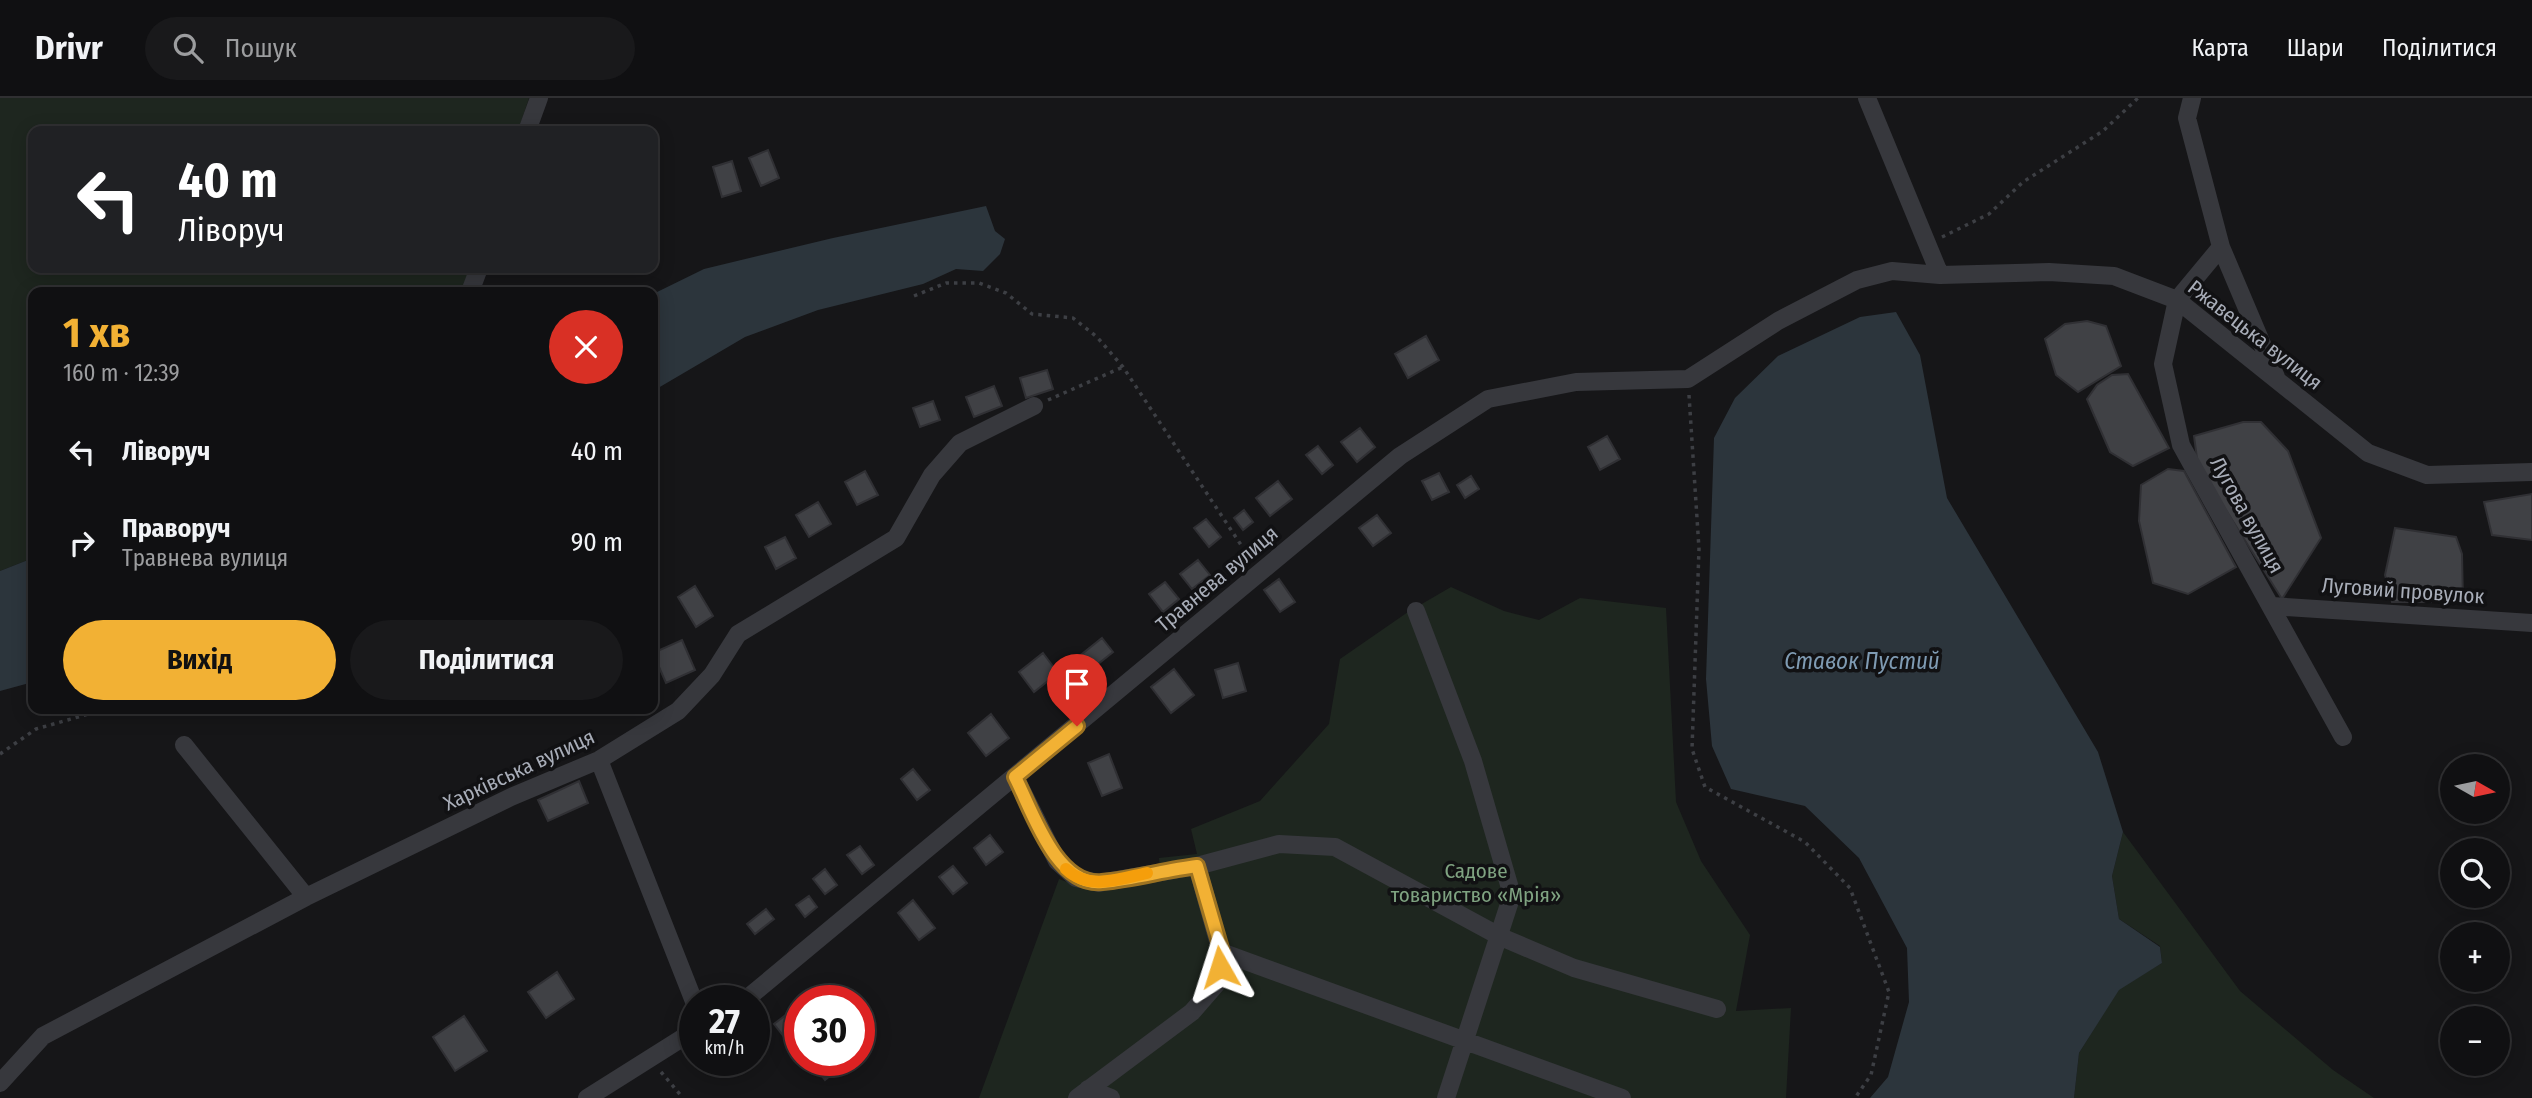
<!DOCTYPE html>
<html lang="uk">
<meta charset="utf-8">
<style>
body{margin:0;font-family:"Fira Sans Condensed",sans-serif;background:#19191b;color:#f1f3f6;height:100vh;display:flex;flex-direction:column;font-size:26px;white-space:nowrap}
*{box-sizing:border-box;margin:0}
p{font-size:23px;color:#9c9d9f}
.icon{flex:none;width:38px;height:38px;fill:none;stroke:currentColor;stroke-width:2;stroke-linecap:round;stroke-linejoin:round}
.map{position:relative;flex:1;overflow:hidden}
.panel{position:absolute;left:28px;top:189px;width:630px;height:427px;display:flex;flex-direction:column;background:#101012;border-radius:14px;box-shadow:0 4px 18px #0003,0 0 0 2px #303032}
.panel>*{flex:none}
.banner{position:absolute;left:28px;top:28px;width:630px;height:147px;border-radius:14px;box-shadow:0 4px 18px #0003,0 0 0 2px #303032;background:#202124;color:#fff;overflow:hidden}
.needle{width:46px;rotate:99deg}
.controls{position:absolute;left:2440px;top:656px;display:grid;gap:14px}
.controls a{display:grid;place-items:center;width:70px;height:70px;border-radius:50%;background:#101012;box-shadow:0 4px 18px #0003,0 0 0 2px #303032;font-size:35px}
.speed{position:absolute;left:679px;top:887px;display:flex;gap:14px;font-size:35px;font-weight:700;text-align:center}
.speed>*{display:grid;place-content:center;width:91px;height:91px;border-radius:50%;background:#101012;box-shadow:0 4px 18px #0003,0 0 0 2px #303032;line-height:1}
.speed small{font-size:18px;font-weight:400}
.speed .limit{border:10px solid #d22;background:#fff;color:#111}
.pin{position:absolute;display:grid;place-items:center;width:60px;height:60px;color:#fff;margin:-72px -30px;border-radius:50% 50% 50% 0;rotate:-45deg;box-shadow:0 0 7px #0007}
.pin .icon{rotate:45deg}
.me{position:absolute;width:77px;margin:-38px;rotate:354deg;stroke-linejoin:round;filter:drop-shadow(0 0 5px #0008)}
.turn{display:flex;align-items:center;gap:24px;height:147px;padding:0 35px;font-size:32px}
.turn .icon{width:91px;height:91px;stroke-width:2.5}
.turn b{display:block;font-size:49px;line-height:60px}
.round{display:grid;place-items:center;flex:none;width:74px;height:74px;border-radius:37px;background:#19191b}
.headline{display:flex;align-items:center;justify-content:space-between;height:119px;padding:0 35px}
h1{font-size:42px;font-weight:700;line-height:52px;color:#f2b134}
.primary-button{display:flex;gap:14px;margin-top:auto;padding:14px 35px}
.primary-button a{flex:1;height:80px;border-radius:42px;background:#f2b134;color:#111;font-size:28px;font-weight:700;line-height:80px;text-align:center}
.primary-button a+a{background:#19191b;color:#f1f3f6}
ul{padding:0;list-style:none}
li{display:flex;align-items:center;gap:21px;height:91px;padding:0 35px}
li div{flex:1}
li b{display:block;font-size:26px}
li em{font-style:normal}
header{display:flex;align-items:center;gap:42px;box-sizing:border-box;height:98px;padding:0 35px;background:#101012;border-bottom:2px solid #303032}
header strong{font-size:33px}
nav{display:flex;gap:38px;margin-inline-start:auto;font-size:24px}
.search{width:490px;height:63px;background:#19191b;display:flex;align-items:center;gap:18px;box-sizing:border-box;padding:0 24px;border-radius:38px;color:#9c9d9f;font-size:26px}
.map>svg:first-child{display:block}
.green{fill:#1e261f}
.water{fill:#2c353c}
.building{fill:#404145;stroke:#303034;stroke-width:2}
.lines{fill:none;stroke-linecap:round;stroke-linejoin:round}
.path{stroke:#3d3f44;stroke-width:3.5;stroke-dasharray:3.5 5;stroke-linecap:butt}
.street{stroke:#37383d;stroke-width:18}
.route-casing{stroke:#9d7322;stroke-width:18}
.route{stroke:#f2b134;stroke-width:12}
.slow{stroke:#f59e0b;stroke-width:12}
.labels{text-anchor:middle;stroke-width:7;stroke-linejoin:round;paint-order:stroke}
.street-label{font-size:21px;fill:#a8adb8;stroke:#111113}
.park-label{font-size:21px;fill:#7fa381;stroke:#111113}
.water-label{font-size:23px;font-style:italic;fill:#7f9bb3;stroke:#111113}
</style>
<header>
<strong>Drivr</strong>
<div class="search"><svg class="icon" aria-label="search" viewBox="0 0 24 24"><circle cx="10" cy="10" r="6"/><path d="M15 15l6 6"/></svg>Пошук</div>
<nav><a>Карта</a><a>Шари</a><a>Поділитися</a></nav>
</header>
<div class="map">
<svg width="2532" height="1000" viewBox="0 0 2532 1000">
<rect width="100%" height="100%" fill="#161618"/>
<!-- green -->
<path class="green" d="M0,0H529L518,33H33V170H470L462,194H33V460L0,473Z
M1451,489L1504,513L1539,522L1580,500L1666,510L1676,704L1701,763L1750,837L1736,913L1791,910L1786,1000H979L1059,781L1092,793L1161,783L1159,760L1197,756L1191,731L1260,703L1329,626L1340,561L1408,514Z
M2123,734L2240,893L2333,972L2374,1000H2074L2079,955L2119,891L2162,865L2160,848L2119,821L2112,778Z"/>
<!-- water -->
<path class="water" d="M986,108L995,133L1005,141L1000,156L983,173L956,171L923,186L818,212L745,239L653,293V196L704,171L833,140Z
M1896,214L1920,257L1947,400L2098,654L2123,734L2112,778L2119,821L2160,849L2162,865L2119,892L2079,955L2074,1000H1870L1888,979L1909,904L1907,850L1859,760L1805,708L1731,691L1712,648L1706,581L1714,340L1735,300L1778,258L1860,219Z
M33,460V584L0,593V473Z"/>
<!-- building -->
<path class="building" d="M768,52L779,80L761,88L749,60Z
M732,63L741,93L722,99L713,69Z
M2087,223L2106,228L2121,268L2078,294L2056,277L2045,241L2065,226Z
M1426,238L1439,262L1408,280L1395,256Z
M1047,272L1053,291L1026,300L1020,280Z
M2128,276L2169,350L2133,368L2110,354L2087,301L2097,287L2112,277Z
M994,288L1002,308L974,319L966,299Z
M933,303L940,322L920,329L913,310Z
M2243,324H2261L2288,353L2321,440L2282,501L2198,368L2194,338Z
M1360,330L1375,349L1357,364L1341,344Z
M1607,338L1620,361L1600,372L1588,349Z
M1318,348L1333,367L1322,376L1306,357Z
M2168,371L2184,373L2236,469L2188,496L2153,485L2139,423L2141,387Z
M865,373L878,397L857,407L845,384Z
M1439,375L1449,394L1432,402L1422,383Z
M1471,378L1479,391L1465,400L1457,387Z
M1278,383L1292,401L1270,418L1256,400Z
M2532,396V442L2492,437L2484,404Z
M818,404L831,426L809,439L796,417Z
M1244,412L1253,424L1243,432L1234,420Z
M1377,417L1391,435L1373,448L1359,430Z
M1206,421L1221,439L1209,449L1194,430Z
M2395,430L2456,439L2462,456L2463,504H2392L2385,477Z
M785,439L796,460L776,471L765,449Z
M1198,462L1210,477L1192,491L1180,476Z
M1279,481L1295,504L1280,514L1264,492Z
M1165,484L1179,501L1163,514L1149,496Z
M695,488L713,518L696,529L678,499Z
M1102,540L1113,554L1088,574L1077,560Z
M682,542L695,572L666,585L653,555Z
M1043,555L1058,575L1034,594L1019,574Z
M1238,565L1246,593L1223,600L1215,572Z
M1174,571L1194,597L1171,615L1151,589Z
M991,616L1009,640L986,658L968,635Z
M1109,656L1122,690L1102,698L1088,665Z
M913,671L930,692L917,702L901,681Z
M579,683L588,705L548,723L538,702Z
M990,737L1003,754L986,767L974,750Z
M860,748L874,767L862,776L847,757Z
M953,768L967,785L953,796L939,779Z
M825,771L837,787L825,796L813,781Z
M809,798L817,809L805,819L796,807Z
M913,802L935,830L919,842L898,815Z
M766,811L774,821L755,836L747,826Z
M557,874L574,901L546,920L528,894Z
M800,906V928L785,940L774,926Z
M464,918L487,953L455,973L433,939Z
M825,962H849L825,982L816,970Z"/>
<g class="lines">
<!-- path -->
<path class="path" d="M1942,139L1989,116L2023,84L2103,33L2138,0
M914,198L946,185H979L1006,195L1032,216L1073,220L1097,239L1123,269L1251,462
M1689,297L1699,451L1692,651L1705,689L1805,744L1850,790L1889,894L1871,977L1855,1000
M1048,302L1123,269
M0,656L36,631L106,611
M661,974L683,1000"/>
<!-- street -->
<path class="street" d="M1867,0L1940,177
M2192,0L2187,20L2221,149L2276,279
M527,33L539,0
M2221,149L2177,202L2163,266L2181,347L2343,639
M470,194L479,170
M2272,508L2532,525
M1416,513L1473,663L1512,797L1446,1000
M184,647L306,799
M599,662L695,906
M1015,679L1057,763L1076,780L1099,785L1197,768L1279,746L1335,749L1501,839L1574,870L1717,911
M1221,854L1622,1000
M744,903L1400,358L1488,301L1576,284L1688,281L1778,223L1857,182L1892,173L1940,177L2049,174L2114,178L2177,202L2368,355L2427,377L2532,374
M0,985L43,938L306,799L511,699L599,662L678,613L712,577L738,536L896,440L932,377L960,345L1034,308
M1088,991L1111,1000
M587,1000L695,932
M1077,1000L1192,914L1218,884L1221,854L1197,768"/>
</g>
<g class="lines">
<defs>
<path id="route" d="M1077,628L1015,679C1032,712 1056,789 1102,784C1134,781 1165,772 1197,768L1222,854L1220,869"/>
</defs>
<!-- route casing -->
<use href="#route" class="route-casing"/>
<!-- route -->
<use href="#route" class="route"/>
<!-- slow -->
<path class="slow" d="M1066,771C1089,793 1119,781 1147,775"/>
</g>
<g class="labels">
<!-- street labels -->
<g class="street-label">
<text transform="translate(2255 237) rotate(38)" y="7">Ржавецька вулиця</text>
<text transform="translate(2247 417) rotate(61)" y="7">Лугова вулиця</text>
<text transform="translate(1217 481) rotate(-40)" y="7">Травнева вулиця</text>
<text transform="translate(2403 493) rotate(4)" y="7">Луговий провулок</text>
<text transform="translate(519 672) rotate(-25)" y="7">Харківська вулиця</text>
</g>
<!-- park labels -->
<g class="park-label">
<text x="1476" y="780">Садове<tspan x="1476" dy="24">товариство «Мрія»</tspan></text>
</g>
<!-- water labels -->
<g class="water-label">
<text x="1862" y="571">Ставок Пустий</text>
</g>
</g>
</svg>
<div class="controls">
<a><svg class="needle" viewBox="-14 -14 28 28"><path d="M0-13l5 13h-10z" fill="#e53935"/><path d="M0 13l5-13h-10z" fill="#9c9d9f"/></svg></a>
<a><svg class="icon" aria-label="search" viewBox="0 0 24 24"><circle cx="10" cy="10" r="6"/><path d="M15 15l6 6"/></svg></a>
<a>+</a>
<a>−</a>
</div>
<div class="speed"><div>27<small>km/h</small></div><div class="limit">30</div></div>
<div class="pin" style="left:1077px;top:628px;background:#d93025"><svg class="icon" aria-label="arrive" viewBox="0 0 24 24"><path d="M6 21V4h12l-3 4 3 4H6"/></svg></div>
<svg class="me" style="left:1220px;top:869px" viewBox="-20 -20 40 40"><path d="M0-17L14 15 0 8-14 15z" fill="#f2b134" stroke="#fff" stroke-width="4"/></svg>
<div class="banner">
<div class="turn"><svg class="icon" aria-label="left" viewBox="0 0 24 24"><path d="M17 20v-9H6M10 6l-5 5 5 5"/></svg><div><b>40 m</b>Ліворуч</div></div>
</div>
<section class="panel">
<div class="headline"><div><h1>1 хв</h1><p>160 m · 12:39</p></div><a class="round" style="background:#d93025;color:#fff"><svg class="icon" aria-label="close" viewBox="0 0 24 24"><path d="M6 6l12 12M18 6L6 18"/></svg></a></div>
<ul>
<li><svg class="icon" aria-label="left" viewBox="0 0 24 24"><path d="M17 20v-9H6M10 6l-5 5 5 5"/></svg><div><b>Ліворуч</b></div><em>40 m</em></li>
<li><svg class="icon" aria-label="right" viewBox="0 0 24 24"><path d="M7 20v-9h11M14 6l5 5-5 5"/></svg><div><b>Праворуч</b><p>Травнева вулиця</p></div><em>90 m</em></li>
</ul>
<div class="primary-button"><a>Вихід</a><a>Поділитися</a></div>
</section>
</div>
